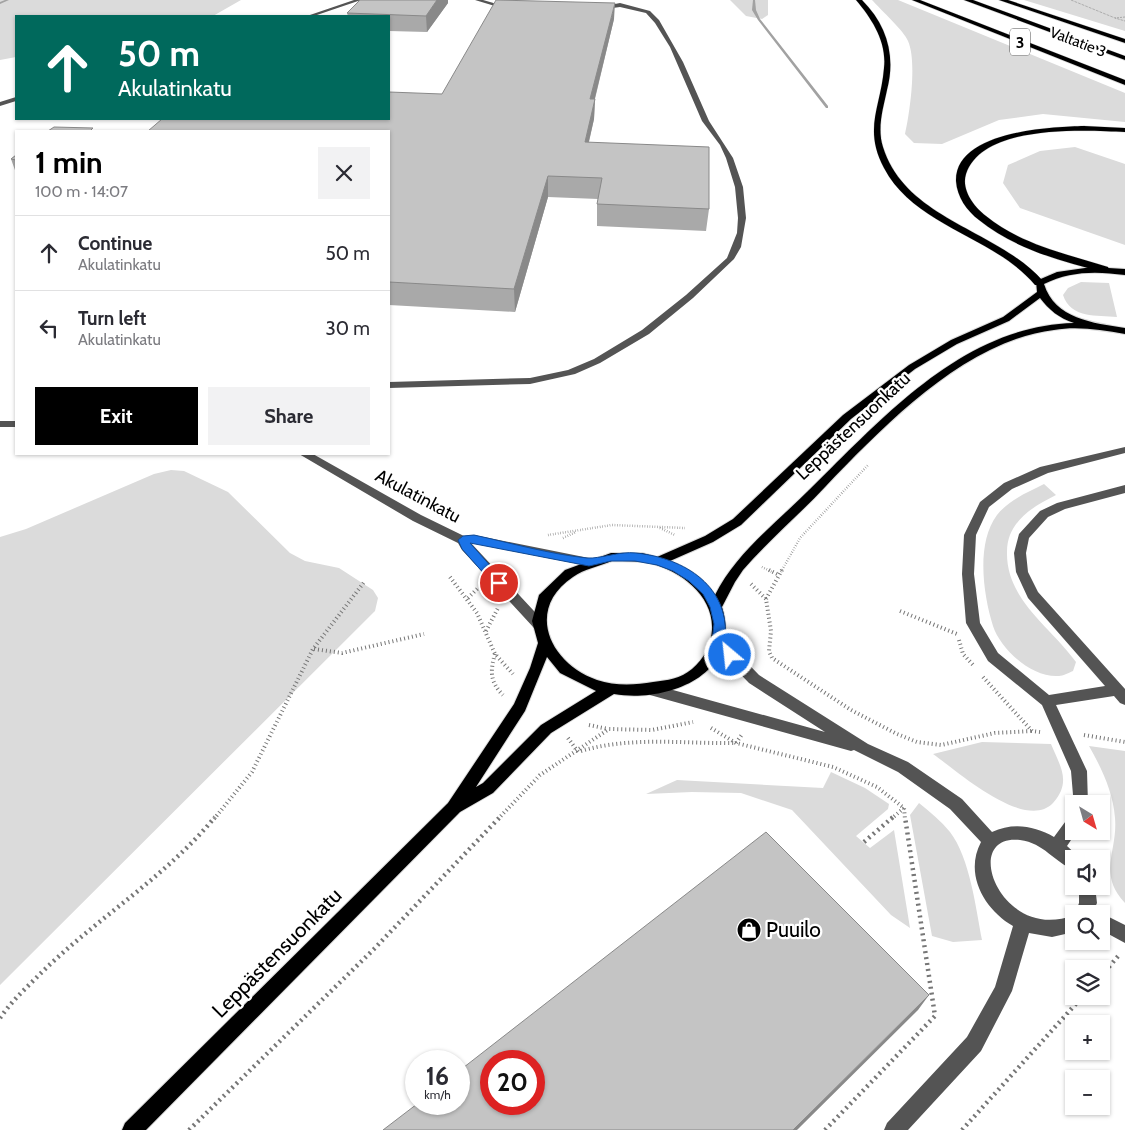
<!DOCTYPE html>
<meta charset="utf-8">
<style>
body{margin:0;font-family:Cabin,sans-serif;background:#f2f2f3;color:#2b2b33;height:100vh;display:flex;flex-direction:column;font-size:19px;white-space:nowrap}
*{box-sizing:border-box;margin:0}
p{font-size:16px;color:#7c7c81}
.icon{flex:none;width:28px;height:28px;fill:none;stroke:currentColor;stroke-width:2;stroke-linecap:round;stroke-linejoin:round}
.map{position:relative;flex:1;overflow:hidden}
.panel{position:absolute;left:15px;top:130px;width:375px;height:325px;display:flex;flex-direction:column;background:#fff;border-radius:0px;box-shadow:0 1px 4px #0004}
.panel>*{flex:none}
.hud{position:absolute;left:15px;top:15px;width:375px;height:105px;border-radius:0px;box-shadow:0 1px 4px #0004;background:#00695c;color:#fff;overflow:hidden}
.needle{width:32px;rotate:143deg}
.controls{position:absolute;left:1065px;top:795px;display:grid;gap:10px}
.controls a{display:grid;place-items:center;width:45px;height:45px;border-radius:0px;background:#fff;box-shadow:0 1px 4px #0004;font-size:25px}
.speed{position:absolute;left:405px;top:1050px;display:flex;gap:10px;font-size:25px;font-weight:700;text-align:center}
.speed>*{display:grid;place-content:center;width:65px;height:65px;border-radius:50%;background:#fff;box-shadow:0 1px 4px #0004;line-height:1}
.speed small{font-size:12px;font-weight:400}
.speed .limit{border:8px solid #d22;background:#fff;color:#111}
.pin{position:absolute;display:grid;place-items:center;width:42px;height:42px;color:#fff;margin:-21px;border:2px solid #fff;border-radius:50%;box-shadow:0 1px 5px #0007}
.me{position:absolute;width:55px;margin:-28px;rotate:332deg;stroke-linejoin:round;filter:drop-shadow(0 0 4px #0008)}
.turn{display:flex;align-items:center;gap:18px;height:105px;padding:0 20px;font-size:22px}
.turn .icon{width:65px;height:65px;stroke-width:2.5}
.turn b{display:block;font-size:35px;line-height:42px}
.round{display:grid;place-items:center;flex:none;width:52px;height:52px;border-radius:0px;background:#f2f2f3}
.summary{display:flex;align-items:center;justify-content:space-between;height:85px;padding:0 20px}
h1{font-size:30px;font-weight:700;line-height:38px;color:#000}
.primary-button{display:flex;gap:10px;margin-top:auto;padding:10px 20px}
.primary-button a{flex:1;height:58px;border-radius:0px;background:#000;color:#fff;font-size:20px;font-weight:700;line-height:58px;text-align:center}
.primary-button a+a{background:#f2f2f3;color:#2b2b33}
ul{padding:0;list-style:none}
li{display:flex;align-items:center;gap:15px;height:75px;padding:0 20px;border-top:1px solid #e1e1e2}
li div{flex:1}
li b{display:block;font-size:19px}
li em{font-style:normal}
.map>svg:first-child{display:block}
.green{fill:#dbdbdb}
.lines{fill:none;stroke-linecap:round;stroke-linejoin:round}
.stream{fill:#a2a2a2;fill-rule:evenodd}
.major-casing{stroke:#dbdbdb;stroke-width:2}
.highway-casing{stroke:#dbdbdb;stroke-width:1}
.path-far3{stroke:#767676;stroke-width:1;stroke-dasharray:0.5 1;stroke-linecap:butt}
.path-far2{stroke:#767676;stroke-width:2.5;stroke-dasharray:0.5 2;stroke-linecap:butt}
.path-far1{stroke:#767676;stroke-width:4;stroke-dasharray:1 3;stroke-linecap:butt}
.path{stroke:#767676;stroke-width:4.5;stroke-dasharray:2 4;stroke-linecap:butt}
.minor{fill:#545454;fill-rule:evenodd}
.major{fill:#000;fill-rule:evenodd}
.highway{fill:#000;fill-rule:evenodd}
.wall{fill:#a9a9a9}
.shaded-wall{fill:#898989}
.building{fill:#c4c4c4;stroke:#898989;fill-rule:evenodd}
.route{fill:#1a73e8;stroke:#114b97}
.labels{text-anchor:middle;stroke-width:4.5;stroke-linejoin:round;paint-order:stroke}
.far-street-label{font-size:15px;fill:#000;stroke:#fff}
.shield{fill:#fff;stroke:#4c4c4c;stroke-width:1}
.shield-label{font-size:16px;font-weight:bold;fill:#000}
.street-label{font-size:18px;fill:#000;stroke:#fff}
.near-poi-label{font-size:21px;fill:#000;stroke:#fff;text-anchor:start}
.near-street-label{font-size:21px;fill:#000;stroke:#fff}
</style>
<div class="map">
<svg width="1125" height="1130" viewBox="0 0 1125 1130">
<rect width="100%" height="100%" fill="#fff"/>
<!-- green -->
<path class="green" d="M0,0H241L213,16H16V57L0,60Z
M730,0H768V15L762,19L746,16Z
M872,0H898L1125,93V122L1043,114L999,120L942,144L914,143L905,134C910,112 917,61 908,41C905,32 880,9 872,0Z
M1024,0H1125V31Z
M1075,147L1125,164V245L1020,208L1003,183L1008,165L1040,151Z
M1081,282L1109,283L1117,317C1097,315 1071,319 1063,295L1068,288Z
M171,470L184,471L228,492L290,553L305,561L339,568L373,590L378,598L375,611L0,985V537L26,529L154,474Z
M1044,484L1056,495C1032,507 1007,522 1007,552C1006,600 1051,627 1076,662L1073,671C1068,673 1063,676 1059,676C1032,678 1001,650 993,626C983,594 976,543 997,515C1009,500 1028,492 1044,484Z
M982,742L1051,744C1060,766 1072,782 1053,803C1025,832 957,771 933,754Z
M1089,746L1125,751V903C1097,873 1118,851 1115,818C1113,792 1102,769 1089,746Z
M831,772L865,788L889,804L888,809L856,836L870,848L894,830L910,928L891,915L792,810L741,793L692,792L646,794L677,780L823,788Z
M919,803C930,812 941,821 950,832C970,858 976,909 982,940L953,942L932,936L910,815Z"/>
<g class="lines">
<!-- stream -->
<path class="stream" d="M5,0H9L0,4V2Z
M753,0H755L756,10L760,19L828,106V108H826L758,20L752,10Z"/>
<defs>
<path id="major" d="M1092,267L1125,269V275C1096,271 1070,271 1044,284C1055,319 1093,323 1125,328V334C1101,330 1078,326 1054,330C965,341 885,425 826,486C799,515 769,540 743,570L735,582L722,607C743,675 667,703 614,694L551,733L493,793L460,812L146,1130H122L125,1123L448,803L514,704L530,668L538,643L532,621L539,595L565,570L611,553H642L657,557L705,536L733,519L843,415L909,365L951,340L1003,317L1037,292L1036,281L1057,272ZM1040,298C1049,310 1059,318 1074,323C962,326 882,419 808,491C775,524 736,553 715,595C705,579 688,568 670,561L713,542L741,525L851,419L915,369L957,344L1009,321ZM612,561C625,561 638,561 650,563C681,571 714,596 712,630C711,645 704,659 692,669C680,679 668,680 653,682C635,685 615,686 597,680C549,663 525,609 573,577C584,569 600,566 612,561ZM547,657L560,673L596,691L541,725L483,783L476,787L525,711Z"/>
<path id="highway" d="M856,0H862C887,25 896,56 887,90C883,109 877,128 883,147C906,220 997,229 1043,281V285H1035C994,236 915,227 884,168C863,128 881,107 884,68C887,42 872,19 856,0Z
M912,0H920L1125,80V85Z
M964,0H973L1125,56V60Z
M999,0H1008L1125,39V43Z
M1084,126L1125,128V132C1083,130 983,124 966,174C961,190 974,207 986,216C1020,244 1066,254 1108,267L1109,269L1104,272C1062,262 1013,248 979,220C967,211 957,197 956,181C955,131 1050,127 1084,126Z"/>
</defs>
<!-- major casing -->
<use href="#major" class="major-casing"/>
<!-- highway casing -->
<use href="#highway" class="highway-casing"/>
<!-- path-far3 -->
<path class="path-far3" d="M1071,0L1115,18
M1125,17L1115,18L1125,21"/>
<!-- path-far2 -->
<path class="path-far2" d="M660,528L675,535
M548,535L612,525L685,528
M563,538L576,532
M762,567L772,572
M781,572L800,538L868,465"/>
<!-- path-far1 -->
<path class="path-far1" d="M769,570L779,575
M782,570L766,599L771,631L769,651L772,658L851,710L897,734L917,742L941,745L995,733L1032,731
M450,577L477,613L495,654L513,674
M751,584L766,599
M468,598L478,588
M900,611L957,634
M486,631L498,608
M959,640L963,654L974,666
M314,649L342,653L424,634
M495,654C490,671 490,682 503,695
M983,677L1032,731L1040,732
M589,725L608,729
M711,728L736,743L833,767L877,787L904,808L905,819
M1084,735L1125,742
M568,738L578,752
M581,751C632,736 684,744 736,743L743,733
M214,819L252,772L313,649L365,581
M498,819L540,775L609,729L652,730L693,722
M891,819L904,808"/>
<!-- path -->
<path class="path" d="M864,842L893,817
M1101,976L1120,954
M0,1018C11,1002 25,989 38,976C94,920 165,878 215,817
M189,1130L374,949L500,817
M825,1130L935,1016L905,817
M962,1130L1083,996"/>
<!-- minor -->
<path class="minor" d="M354,0H361L314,16H307Z
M475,0H483L511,8L508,10Z
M620,3L650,11L659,20L683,62L709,121L733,158L743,187L746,218L741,247L734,259L693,298L649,334L600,363L575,374L530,384L389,388V382L530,378L568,370L594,359L642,330L686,295L727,258L737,233L738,218L735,187L726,158L720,145L702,121L670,47L655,23L646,13L620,7L598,10L595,8Z
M16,97V101L0,106V102Z
M0,421H16V427H0Z
M1125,447V453L1048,473L1012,489L989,507L976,535L974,574L980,623L998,653L1049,695L1105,686L1028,598L1016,572L1014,553L1019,534L1040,511L1057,503L1125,485V493L1065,509L1048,517L1029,538L1026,553L1028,572L1038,592L1125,689V705L1120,703L1114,696L1056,705L1087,771L1088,804H1074V807L1071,771L1042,705L988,661L966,623L962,574L964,535L980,502L1004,483L1040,467Z
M299,454H313L421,515L464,536L474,535L589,558L595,562L589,566L471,543L546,624L544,628H534L462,550L458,543L413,521Z
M718,637L723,638L759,675L868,744L908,762L962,799L992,832C1013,822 1035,826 1054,837L1068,818L1074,816V831H1077L1067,846L1081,859H1074V870C1054,862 1044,843 1020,840C959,833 1001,944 1074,915V932L1052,937L1029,933L1012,991L981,1051L908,1130H884L887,1123L967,1037L995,987L1013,926C984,909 964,874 981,842L950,809L898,772L854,750L851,751L650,695L648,691L650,687L655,685L825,732L749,683L713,646L711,642L713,638Z
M1079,886H1095L1097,903L1092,914H1075L1079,903Z
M1101,913L1125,925V943L1101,930V914H1098Z"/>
<!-- major -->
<use href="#major" class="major"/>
<!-- highway -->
<use href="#highway" class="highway"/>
</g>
<!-- wall -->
<path class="wall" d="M360,0H448V3L427,32L389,31V16H348L347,13Z
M614,19L595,99L594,119L589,142L709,209L706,231L597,226V204L598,199L548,197L515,312L389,305V131L442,94Z
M16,155V173L11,159Z"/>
<!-- shaded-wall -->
<path class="shaded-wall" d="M437,0H448V3L427,32L426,16Z
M615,3L614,19L590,118V99Z
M595,99L594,119L584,162L585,142Z
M548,176V197L515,312L514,289Z
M929,995L918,1010L797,1130H793Z"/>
<!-- building -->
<path class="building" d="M360,0H437L426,16L347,13Z
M496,0L615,3L590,99H595L585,142L709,147V209L597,204L602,178L548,176L514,289L389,282V131H148L162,119H389V92L442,94Z
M54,127L93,128L90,131H48Z
M16,155V160L11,159Z
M766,832L929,995L793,1130H383L417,1104H459V1071ZM491,1061H534V1104H491Z"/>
<!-- route -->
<path class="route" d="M474,535C511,543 549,554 587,558C600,559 619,551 636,553C685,558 731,587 725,641L736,655L735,658H726L712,642L714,624L710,607L703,594L689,581L673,571L657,565L635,561H611L589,566L470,543L503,580V586H495L462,549L458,540L463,536Z"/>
<!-- icons -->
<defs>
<symbol id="shop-disc" viewBox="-11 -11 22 22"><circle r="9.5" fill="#000" stroke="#fff"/><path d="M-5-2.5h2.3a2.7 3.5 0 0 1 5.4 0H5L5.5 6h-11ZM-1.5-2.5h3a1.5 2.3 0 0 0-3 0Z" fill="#fff"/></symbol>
</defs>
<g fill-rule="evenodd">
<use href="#shop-disc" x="735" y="916" width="28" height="28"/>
</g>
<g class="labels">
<!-- far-street labels -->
<g class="far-street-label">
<text transform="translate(1078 42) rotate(21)" y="5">Valtatie 3</text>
</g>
<!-- shield labels -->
<rect class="shield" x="1010" y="28.5" width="20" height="27" rx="4"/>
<g class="shield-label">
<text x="1020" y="48">3</text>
</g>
<!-- street labels -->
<g class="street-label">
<text transform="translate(853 426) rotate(-43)" y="6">Leppästensuonkatu</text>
<text transform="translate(418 496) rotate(28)" y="6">Akulatinkatu</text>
</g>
<!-- near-poi labels -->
<g class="near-poi-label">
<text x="766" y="937">Puuilo</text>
</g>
<!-- near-street labels -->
<g class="near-street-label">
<text transform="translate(277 953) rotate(-45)" y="7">Leppästensuonkatu</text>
</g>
</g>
</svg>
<div class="controls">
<a><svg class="needle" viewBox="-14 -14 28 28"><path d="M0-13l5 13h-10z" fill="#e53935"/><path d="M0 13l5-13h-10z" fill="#7c7c81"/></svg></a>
<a><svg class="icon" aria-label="sound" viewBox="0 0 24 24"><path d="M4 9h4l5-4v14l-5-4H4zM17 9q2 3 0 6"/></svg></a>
<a><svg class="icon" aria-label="search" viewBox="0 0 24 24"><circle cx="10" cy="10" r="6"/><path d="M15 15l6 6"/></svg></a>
<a><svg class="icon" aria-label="layers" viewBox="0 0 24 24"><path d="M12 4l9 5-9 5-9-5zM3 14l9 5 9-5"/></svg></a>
<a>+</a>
<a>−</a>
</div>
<div class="speed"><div>16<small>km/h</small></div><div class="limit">20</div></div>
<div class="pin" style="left:499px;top:583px;background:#d93025"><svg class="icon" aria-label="arrive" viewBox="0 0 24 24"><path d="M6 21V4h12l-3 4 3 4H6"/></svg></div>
<svg class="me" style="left:730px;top:655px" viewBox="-20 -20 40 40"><circle r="17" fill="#1a73e8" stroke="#fff" stroke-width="3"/><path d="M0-11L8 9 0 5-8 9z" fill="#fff"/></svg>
<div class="hud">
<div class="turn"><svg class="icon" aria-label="ahead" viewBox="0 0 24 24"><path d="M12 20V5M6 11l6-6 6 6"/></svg><div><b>50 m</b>Akulatinkatu</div></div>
</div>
<section class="panel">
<div class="summary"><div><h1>1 min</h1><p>100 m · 14:07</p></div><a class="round"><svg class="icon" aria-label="close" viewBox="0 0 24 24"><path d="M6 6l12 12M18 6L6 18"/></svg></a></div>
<ul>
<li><svg class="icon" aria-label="ahead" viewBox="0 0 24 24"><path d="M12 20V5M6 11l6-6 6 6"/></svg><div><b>Continue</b><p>Akulatinkatu</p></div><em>50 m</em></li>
<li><svg class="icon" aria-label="left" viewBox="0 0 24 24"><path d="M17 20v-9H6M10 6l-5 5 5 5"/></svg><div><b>Turn left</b><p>Akulatinkatu</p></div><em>30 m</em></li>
</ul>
<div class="primary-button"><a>Exit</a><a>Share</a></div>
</section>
</div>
